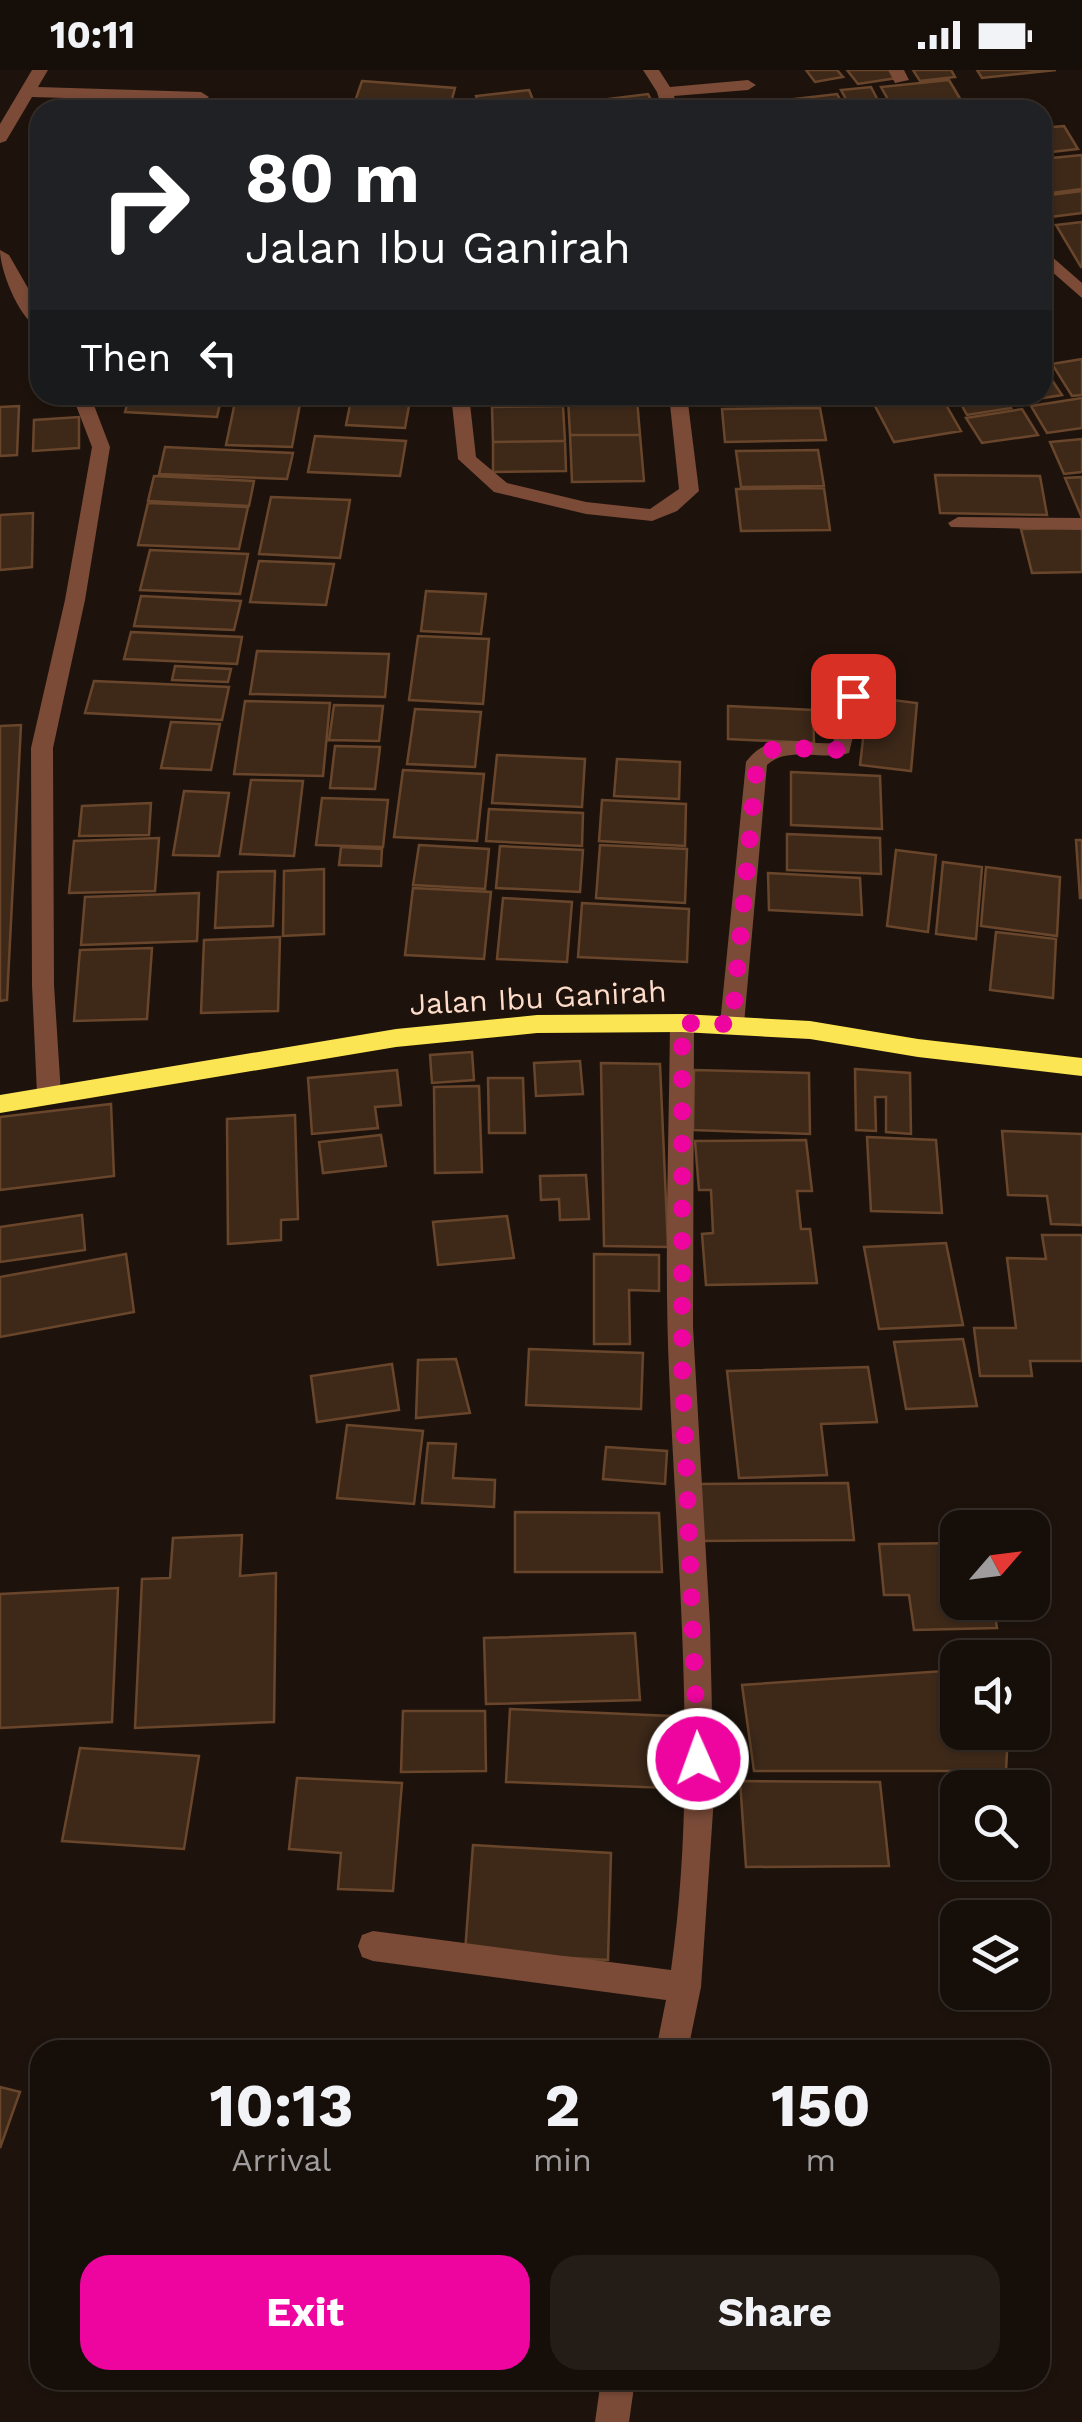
<!DOCTYPE html>
<style>
body{margin:0;font-family:"Work Sans",sans-serif;background:#231c17;color:#f1f3f6;height:100vh;display:flex;flex-direction:column;font-size:38px;white-space:nowrap}
*{box-sizing:border-box;margin:0}
p{font-size:32px;color:#9e9c9c}
.icon{flex:none;width:55px;height:55px;fill:none;stroke:currentColor;stroke-width:2;stroke-linecap:round;stroke-linejoin:round}
.map{position:relative;flex:1;overflow:hidden}
.side{position:absolute;left:30px;top:1970px;width:1020px;height:350px;display:flex;flex-direction:column;background:#160e09;border-radius:30px;box-shadow:0 2px 8px #0004,0 0 0 2px #352e2a}
.side>*{flex:none}
.guide{position:absolute;left:30px;top:30px;width:1022px;height:305px;border-radius:30px;box-shadow:0 2px 8px #0004,0 0 0 2px #352e2a;background:#202124;color:#fff;overflow:hidden}
.needle{width:65px;rotate:62deg}
.tools{position:absolute;left:940px;top:1440px;display:grid;gap:20px}
.tools a{display:grid;place-items:center;width:110px;height:110px;border-radius:20px;background:#160e09;box-shadow:0 2px 8px #0004,0 0 0 2px #352e2a;font-size:50px}
.pin{position:absolute;display:grid;place-items:center;width:85px;height:85px;color:#fff;margin:-42px;border-radius:20px;box-shadow:0 5px 15px #0006}
.me{position:absolute;width:110px;margin:-55px;rotate:358deg;stroke-linejoin:round;filter:drop-shadow(0 0 8px #0008)}
.turn{display:flex;align-items:center;gap:35px;height:210px;padding:0 50px;font-size:45px}
.turn .icon{width:130px;height:130px;stroke-width:2.5}
.turn b{display:block;font-size:70px;line-height:85px}
.then{display:flex;align-items:center;height:95px;padding:0 50px;background:#0003;gap:20px;font-size:38px}
.eta{display:flex;justify-content:space-evenly;align-items:center;height:170px;text-align:center}
.eta b{font-size:60px;font-weight:700;line-height:70px}
.button{display:flex;gap:20px;margin-top:auto;padding:20px 50px}
.button a{flex:1;height:115px;border-radius:30px;background:#ee059f;color:#fff;font-size:40px;font-weight:700;line-height:115px;text-align:center}
.button a+a{background:#231c17;color:#f1f3f6}
.status{display:flex;justify-content:space-between;align-items:center;height:70px;padding:0 50px;background:#160e09;direction:ltr}
.status svg{height:28px;fill:currentColor}
.map>svg:first-child{display:block}
.building{fill:#3e2919;stroke:#69462b;stroke-width:2.5}
.lines{fill:none;stroke-linecap:round;stroke-linejoin:round}
.minor{fill:#7b4b38;fill-rule:evenodd}
.major{fill:#fbe553;fill-rule:evenodd}
.route{stroke:#ee059f;stroke-width:18;stroke-dasharray:0 32.4}
.labels{text-anchor:middle;stroke-width:10;stroke-linejoin:round;paint-order:stroke}
.street-label{font-size:30px;fill:#fedcca;stroke:#1d130c}
</style>
<div class="status"><b>10:11</b><svg viewBox="0 0 49 12"><path d="M0 12V9h3v3zM5 12V6h3v6zM10 12V3h3v9zM15 12V0h3v12zM26 1h20v11H26zM47 4h2v5h-2z"/></svg></div>
<div class="map">
<svg width="1082" height="2352" viewBox="0 0 1082 2352">
<rect width="100%" height="100%" fill="#1d130c"/>
<!-- building -->
<path class="building" d="M806,0H837L843,7L815,12Z
M847,0H891L897,8L858,14Z
M913,0H951L955,7L920,11Z
M977,0H1056L982,8Z
M949,10L962,32L894,40L881,17Z
M362,11L455,18L449,40H352Z
M871,17L883,40H852L841,20Z
M529,20L536,37L481,40L476,26Z
M648,24L656,40H604L600,30Z
M837,24L846,40H765L761,33Z
M590,31L594,40L538,38Z
M1064,56L1078,79L1042,83V58Z
M1082,85V119L1051,123L1042,109V89Z
M1082,121V143L1042,148V126Z
M1082,152V197H1081L1056,155Z
M1082,289V325L1072,326L1052,294Z
M1042,295L1062,325L1019,332L1015,325H1042Z
M130,325H222L217,347L125,342Z
M352,325H411L405,358L346,355Z
M492,325H562L563,336L492,337Z
M568,325H637V329H568Z
M712,325H801L802,332L713,334Z
M956,325H1004L1011,338L967,345Z
M941,326L961,361L894,372L875,336Z
M1082,328V358L1047,363L1031,336Z
M568,329H637L640,365H570Z
M235,332L300,334L292,377L226,375Z
M19,336L17,385L0,386V337Z
M563,336L565,371L493,372L492,337Z
M820,338L826,370L725,372L722,339Z
M1022,339L1038,365L982,373L966,348Z
M79,347V378L33,381L34,350Z
M570,365H640L644,411L572,412Z
M315,366L406,371L400,406L308,402Z
M1082,369V402L1064,404L1050,372Z
M565,371L566,401L493,402V372Z
M165,377L293,383L287,409L159,404Z
M818,380L824,416L741,417L736,381Z
M935,405L1040,406L1047,445L940,443Z
M154,406L254,411L249,436L148,431Z
M1082,407V448L1065,408Z
M824,418L830,460L741,461L736,419Z
M271,427L350,430L340,488L259,484Z
M148,433L248,437L239,479L138,475Z
M33,443L32,497L0,500V445Z
M1082,458V502L1032,503L1021,459Z
M150,480L248,484L240,524L140,520Z
M259,491L334,494L326,535L250,532Z
M426,521L486,524L481,564L421,561Z
M141,526L241,531L234,560L134,556Z
M131,562L242,567L237,594L124,589Z
M418,566L489,569L483,634L409,630Z
M257,581L389,584L385,627L250,624Z
M175,596L231,599L228,612L172,610Z
M94,611L229,617L222,650L85,643Z
M868,627L917,633L911,701L860,695Z
M245,631L330,633L323,706L234,704Z
M334,635L383,636L379,671L329,670Z
M728,636L813,640L814,673L728,669Z
M415,639L481,642L475,697L407,694Z
M171,652L220,654L211,700L161,698Z
M21,655L7,930L0,931V656Z
M335,676L380,677L375,719L330,718Z
M497,685L585,689L582,737L492,733Z
M617,689L680,692L679,729L614,726Z
M403,700L484,704L477,771L394,767Z
M791,702L880,706L882,759L791,755Z
M251,710L303,711L294,786L240,784Z
M184,721L229,723L219,786L173,785Z
M322,728L388,730L383,777L316,775Z
M602,730L686,734L685,776L599,771Z
M151,733L149,765L79,766L82,736Z
M489,739L583,743L582,776L486,771Z
M787,764L880,768L881,804L787,800Z
M159,768L155,821L69,823L74,771Z
M1076,770H1082V828H1080Z
M419,775L489,779L485,819L413,815Z
M600,775L687,779L685,833L596,828Z
M500,776L583,780L580,822L496,818Z
M341,777L382,779L381,796L339,795Z
M896,780L936,785L928,862L887,856Z
M943,792L982,797L976,869L936,864Z
M986,797L1060,807L1057,866L981,856Z
M324,799V864L283,866L284,801Z
M275,801L273,856L215,858L218,802Z
M768,803L860,808L862,845L769,840Z
M413,818L491,822L484,889L405,885Z
M199,823L197,871L81,875L85,827Z
M503,828L572,832L567,892L497,889Z
M582,833L689,839L687,892L578,887Z
M996,862L1056,869L1053,928L990,920Z
M280,867L278,941L201,943L204,870Z
M152,878L147,949L74,951L80,880Z
M472,982L474,1010L432,1013L430,985Z
M580,991L583,1024L536,1026L534,993Z
M601,993L660,994L668,1177L604,1176Z
M855,999L910,1003L911,1064L886,1062V1027H875L876,1061L856,1060Z
M397,1000L401,1035L375,1037L378,1058L312,1064L308,1008Z
M694,1000L809,1003L810,1064L693,1060Z
M488,1008H523L525,1063H489Z
M479,1016L482,1102L435,1103L434,1017Z
M111,1034L114,1106L0,1120V1047Z
M295,1045L298,1149L281,1150V1170L228,1174L227,1049Z
M1002,1061L1082,1064V1155L1051,1154L1047,1126L1008,1125Z
M381,1065L386,1096L323,1103L319,1072Z
M867,1067L936,1070L942,1143L871,1141Z
M806,1070L812,1121H797L801,1159H810L817,1213L706,1215L702,1164L713,1163L711,1120H699L695,1071Z
M586,1105L589,1149L560,1150L559,1129L541,1130L540,1106Z
M82,1145L85,1180L0,1192V1157Z
M507,1146L514,1188L438,1195L433,1152Z
M1042,1165H1082V1291H1030L1032,1306H980L974,1258H1016L1007,1188L1046,1189Z
M946,1173L963,1255L879,1259L864,1177Z
M126,1184L134,1242L0,1267V1207Z
M594,1184L659,1185V1221L629,1220L630,1274H594Z
M963,1269L977,1336L906,1339L894,1272Z
M529,1279L643,1283L641,1339L526,1335Z
M456,1289L470,1343L416,1348L418,1290Z
M392,1294L399,1340L317,1352L311,1306Z
M868,1297L877,1352L821,1354L827,1405L739,1408L727,1301Z
M347,1355L423,1361L414,1434L337,1428Z
M428,1373L456,1374L453,1408L495,1410L494,1437L422,1433Z
M606,1377L667,1381L665,1414L603,1409Z
M848,1413L854,1470L698,1471L695,1414Z
M515,1442L659,1443L662,1502H515Z
M242,1465L240,1506L276,1503L274,1652L135,1658L142,1509L170,1508L173,1468Z
M958,1473V1532H993L997,1558L914,1560L909,1525H884L879,1474Z
M118,1518L112,1652L0,1658V1524Z
M635,1563L640,1630L486,1634L484,1568Z
M958,1600V1662H1008L1006,1701H754L742,1615Z
M510,1639L671,1646L669,1718L506,1712Z
M403,1641H485L486,1701L401,1702Z
M80,1678L199,1686L184,1779L62,1771Z
M297,1708L402,1713L393,1821L338,1819L341,1783L289,1779Z
M740,1711L880,1712L889,1796L746,1797Z
M473,1775L611,1783L608,1890L465,1882Z
M0,2017L20,2022L0,2078Z"/>
<g class="lines">
<!-- minor -->
<path class="minor" d="M32,0H48L38,17L201,22L209,27L201,32L32,27L6,71L0,73V54Z
M643,0H659L670,17L748,10L756,15L748,20L674,26L678,40H662L657,22Z
M888,0H904L909,10L895,13Z
M972,28L978,30L983,40H967L964,33Z
M1042,178L1082,213V228L1042,193Z
M0,180L9,185L40,239V259C20,251 0,201 0,180Z
M72,325H90L110,377L85,530L53,678L54,915L61,1024L57,1031H41L37,1024L32,915L31,678L65,530L92,377Z
M451,325H469L476,387L507,413L586,432L650,439L679,419L669,325H687L699,421L677,441L652,451L586,444L494,422L458,389Z
M958,447L1082,448V460L951,457L948,453Z
M853,619L863,626L849,683C823,691 788,675 767,695L744,954L732,963L724,960L720,954L746,692C769,660 800,675 833,673L843,626Z
M682,944L694,953L693,1257L710,1556L714,1727L701,1917L688,1980H656L666,1930L373,1891L362,1887L358,1876L362,1865L373,1861L671,1900C699,1701 677,1501 669,1302C664,1186 669,1069 670,953Z
M601,2310H635L629,2352H595Z"/>
<!-- major -->
<path class="major" d="M682,944L810,951L918,969L1082,988V1006L918,987L810,969L682,962L537,963L396,977L0,1043V1025L396,959L537,945Z"/>
</g>
<g class="lines">
<!-- route -->
<path class="route" d="M698,1689L682,1295V953L732,954L757,692C783,660 810,690 842,678L853,626"/>
</g>
<g class="labels">
<!-- street labels -->
<g class="street-label">
<text transform="translate(538 928) rotate(-3)" y="10">Jalan Ibu Ganirah</text>
</g>
</g>
</svg>
<div class="tools">
<a><svg class="needle" viewBox="-14 -14 28 28"><path d="M0-13l5 13h-10z" fill="#e53935"/><path d="M0 13l5-13h-10z" fill="#9e9c9c"/></svg></a>
<a><svg class="icon" aria-label="sound" viewBox="0 0 24 24"><path d="M4 9h4l5-4v14l-5-4H4zM17 9q2 3 0 6"/></svg></a>
<a><svg class="icon" aria-label="search" viewBox="0 0 24 24"><circle cx="10" cy="10" r="6"/><path d="M15 15l6 6"/></svg></a>
<a><svg class="icon" aria-label="layers" viewBox="0 0 24 24"><path d="M12 4l9 5-9 5-9-5zM3 14l9 5 9-5"/></svg></a>
</div>
<div class="pin" style="left:853px;top:626px;background:#d93025"><svg class="icon" aria-label="arrive" viewBox="0 0 24 24"><path d="M6 21V4h12l-3 4 3 4H6"/></svg></div>
<svg class="me" style="left:698px;top:1689px" viewBox="-20 -20 40 40"><circle r="17" fill="#ee059f" stroke="#fff" stroke-width="3"/><path d="M0-11L8 9 0 5-8 9z" fill="#fff"/></svg>
<div class="guide">
<div class="turn"><svg class="icon" aria-label="right" viewBox="0 0 24 24"><path d="M7 20v-9h11M14 6l5 5-5 5"/></svg><div><b>80 m</b>Jalan Ibu Ganirah</div></div>
<div class="then">Then<svg class="icon" aria-label="left" viewBox="0 0 24 24"><path d="M17 20v-9H6M10 6l-5 5 5 5"/></svg></div>
</div>
<section class="side">
<div class="eta">
<div><b>10:13</b><p>Arrival</p></div>
<div><b>2</b><p>min</p></div>
<div><b>150</b><p>m</p></div>
</div>
<div class="button"><a>Exit</a><a>Share</a></div>
</section>
</div>
